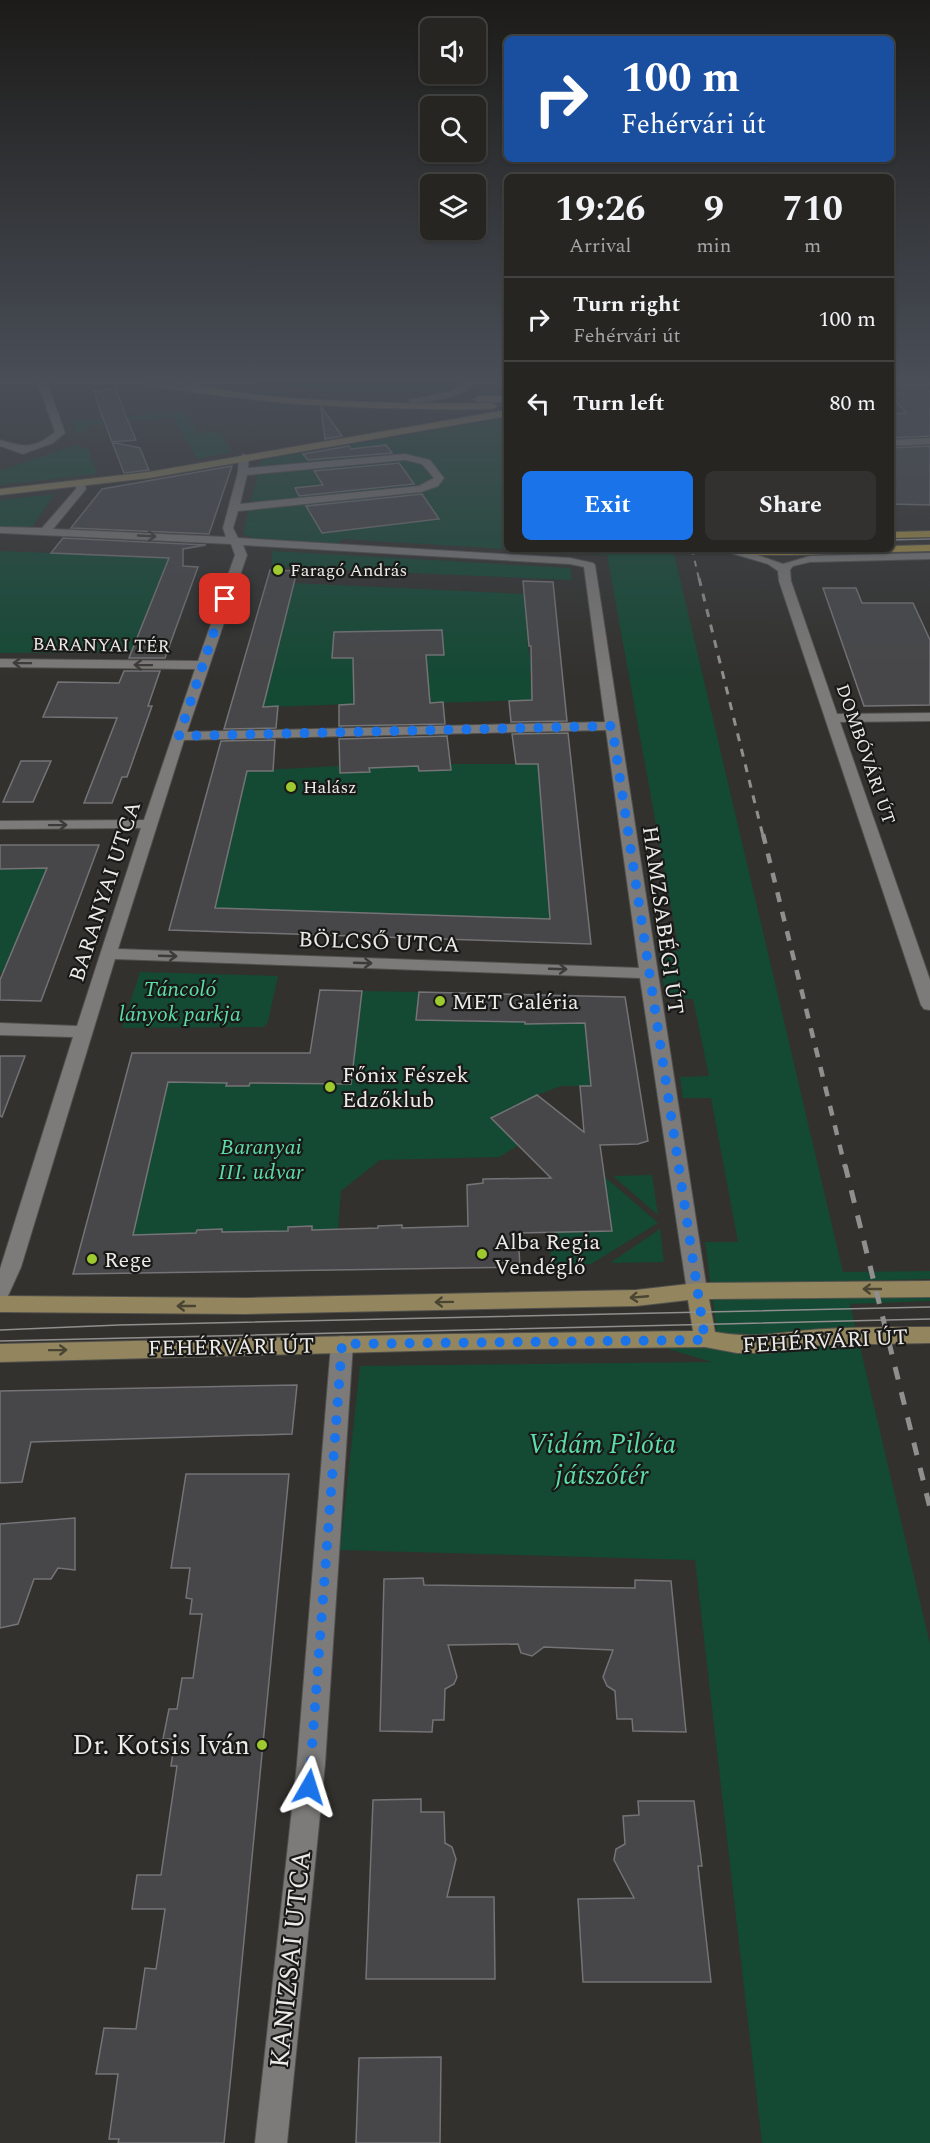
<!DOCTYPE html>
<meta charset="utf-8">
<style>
body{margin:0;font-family:Spectral,serif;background:#32312f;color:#f1f3f6;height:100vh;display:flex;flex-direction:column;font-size:22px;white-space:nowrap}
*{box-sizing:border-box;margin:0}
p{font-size:20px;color:#a4a5a5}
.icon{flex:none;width:33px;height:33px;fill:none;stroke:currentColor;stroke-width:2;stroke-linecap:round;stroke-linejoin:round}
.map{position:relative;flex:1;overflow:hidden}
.drawer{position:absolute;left:504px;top:174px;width:390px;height:378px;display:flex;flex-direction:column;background:#262522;border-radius:9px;box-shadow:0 2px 4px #0004,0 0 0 2px #424240}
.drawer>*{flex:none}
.top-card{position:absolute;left:504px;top:36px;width:390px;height:126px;border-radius:9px;box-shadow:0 2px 4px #0004,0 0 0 2px #424240;background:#1a4fa0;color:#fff;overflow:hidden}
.tools{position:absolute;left:420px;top:18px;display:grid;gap:12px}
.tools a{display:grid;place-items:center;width:66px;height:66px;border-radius:9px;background:#262522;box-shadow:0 2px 4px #0004,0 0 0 2px #424240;font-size:30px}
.pin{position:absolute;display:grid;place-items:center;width:51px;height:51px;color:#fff;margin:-26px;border-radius:12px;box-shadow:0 3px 9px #0006}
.me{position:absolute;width:66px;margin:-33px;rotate:6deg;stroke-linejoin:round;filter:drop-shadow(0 0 4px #0008)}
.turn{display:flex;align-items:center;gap:21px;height:126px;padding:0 18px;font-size:27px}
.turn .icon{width:78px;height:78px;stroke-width:2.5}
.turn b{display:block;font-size:42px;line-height:51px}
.eta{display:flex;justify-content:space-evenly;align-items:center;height:102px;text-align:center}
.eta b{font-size:36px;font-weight:700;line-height:42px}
.action{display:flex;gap:12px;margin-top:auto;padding:12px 18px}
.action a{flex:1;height:69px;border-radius:9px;background:#1a73e8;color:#fff;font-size:24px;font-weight:700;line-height:69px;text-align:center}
.action a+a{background:#32312f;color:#f1f3f6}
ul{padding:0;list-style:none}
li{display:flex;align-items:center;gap:18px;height:84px;padding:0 18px;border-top:2px solid #424240}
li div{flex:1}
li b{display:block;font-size:22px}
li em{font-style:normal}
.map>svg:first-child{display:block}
.green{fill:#144934}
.building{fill:#474749;stroke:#747376;stroke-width:1.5}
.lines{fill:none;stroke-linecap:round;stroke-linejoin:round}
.street-casing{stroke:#51504d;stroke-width:2}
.secondary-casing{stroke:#51504d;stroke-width:2}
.primary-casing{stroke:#51504d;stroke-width:2}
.street{fill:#7d7b79;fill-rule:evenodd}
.secondary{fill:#93865e;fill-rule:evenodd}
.primary{fill:#a89144;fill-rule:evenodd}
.tram{stroke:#908f8d;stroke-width:1.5}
.rail-far3{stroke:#908f8d;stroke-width:2;stroke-dasharray:6 6;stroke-linecap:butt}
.rail-far2{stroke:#908f8d;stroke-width:3;stroke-dasharray:8 8;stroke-linecap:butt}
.rail-far1{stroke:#908f8d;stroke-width:4.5;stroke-dasharray:10 10;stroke-linecap:butt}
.rail{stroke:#908f8d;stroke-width:5;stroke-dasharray:13 13;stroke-linecap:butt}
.oneway{stroke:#3c3b39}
.oneway2{stroke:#4a4533}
.route{stroke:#1a73e8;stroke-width:10;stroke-dasharray:0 18}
.poi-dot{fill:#9eca2f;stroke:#191917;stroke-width:2}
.labels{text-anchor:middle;stroke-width:4.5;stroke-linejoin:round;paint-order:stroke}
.far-poi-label{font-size:18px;fill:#ecebe9;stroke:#191917;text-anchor:start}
.far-street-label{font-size:18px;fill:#ecebe9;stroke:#191917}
.street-label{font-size:22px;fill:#ecebe9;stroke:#191917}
.park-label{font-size:22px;font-style:italic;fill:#5cdda8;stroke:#191917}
.poi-label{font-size:22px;fill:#ecebe9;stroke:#191917;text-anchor:start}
.near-park-label{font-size:27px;font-style:italic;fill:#5cdda8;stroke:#191917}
.near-poi-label{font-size:27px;fill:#ecebe9;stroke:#191917;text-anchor:end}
.near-street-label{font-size:27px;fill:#ecebe9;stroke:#191917}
</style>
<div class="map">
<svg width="930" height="2143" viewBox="0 0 930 2143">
<rect width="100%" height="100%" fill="#32312e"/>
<!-- green -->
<path class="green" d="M208,379H461L459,385L430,393H379L284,387Z
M185,411L197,433L220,431L232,452L197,459L173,417L86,426L87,431L76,433L72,422Z
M507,418V549H673L843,1272L930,1271V1279L845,1281L849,1298L930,1297V1301L850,1304L930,1644V2143H762L695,1560L340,1550L360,1366L712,1362L662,1347V1344L719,1348L705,1242H738L711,1098H683L680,1077L709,1076L693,999L673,998L665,993L659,956L663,951H679L607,555L342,539L339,543H336L254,538L243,534L261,460Z
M75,445L88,449L97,474L0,485V471Z
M55,494L31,528L0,527V500Z
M0,551L177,558L171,567H165L131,652L0,653Z
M272,551L570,568L572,580L272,567Z
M294,583L526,594L527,610H525L529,640L527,641L533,672H530V679H533L535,700L430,703L426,655H444L442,630L335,632L333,658H353L354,704L263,707Z
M450,764H538L550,919L215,908L247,771L339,766L340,773L369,772V768L418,766L419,771L451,770Z
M49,867L34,899L7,973L0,972V869Z
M140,972L278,976L268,1022L263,1027L122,1028Z
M362,991L419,992L416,1019L466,1022H525V1024L585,1023L591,1086H561L537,1095L492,1117L519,1145L499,1157L380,1160L341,1191L338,1229L312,1230V1226L288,1227V1231L222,1232V1229L197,1230L196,1233L133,1235L168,1082L227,1083V1086H249L250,1083L351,1084Z
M652,1175L658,1215L613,1176Z
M605,1177L658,1223L591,1264L552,1266L548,1232L612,1231Z
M660,1229L664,1262L610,1263Z"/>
<!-- building -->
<path class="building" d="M930,379V436L891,438V414L907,413L891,398V383Z
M116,389L126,416L136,440L112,442L100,410L94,391Z
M321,407L322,408L342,436L325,439Z
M112,442L140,448L149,470L124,473Z
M386,445L392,453L308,460L303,454L349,446L351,449Z
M930,446V505L891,504V448Z
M399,463L414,484L299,496L295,488L323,485L314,471Z
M232,466L209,534L71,528L102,489Z
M422,494L439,519L322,533L306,506Z
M63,538L206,545L183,549V566L198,567L165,658H129L169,558L51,553Z
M270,570L297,571L263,707L278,706L276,728L224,729Z
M523,581L553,582L567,721L511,722L509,701L532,700L531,646H529Z
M823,588H856L862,603H913L930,640V705L864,706Z
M442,630L444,655H426L430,703L443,702L445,724L339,726V705L354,704L353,658H332L334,632Z
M124,671H160L148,706H152L127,777H122L112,803H84L117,718L43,717L58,682L119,683Z
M568,733L591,944L169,930L221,741L275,740L273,771H247L215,908L550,919L538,764H516L512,734Z
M447,736L451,770L419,771L418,766L369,768L370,772L340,773L339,739Z
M21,761H51L33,802H3Z
M0,845H99L41,1001L0,1000V980L47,868L0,869Z
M320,990L362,991L351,1084L250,1083L249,1086H226L227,1083L168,1082L133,1235L196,1233L197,1230L222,1229V1232L288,1231V1227L312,1226V1230L378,1228V1226L402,1225V1228L468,1226L467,1185L483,1183V1179L551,1178L491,1118L537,1095L584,1132L580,1086H591L585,1023L525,1024V1022L416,1020L419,992L625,997L648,1141L638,1144L600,1145L612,1231L518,1233L520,1267L73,1274L132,1053H310Z
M0,1056H25L2,1117L0,1116Z
M297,1385L292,1434L31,1442L22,1482L0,1483V1391Z
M186,1474H289L231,2075L224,2143H118L119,2139H109L118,2074H96L104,2028L136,2029L145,1968L156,1969L165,1909H132L137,1875H161L177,1766H171L175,1739H163L169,1709H177L182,1678H193L202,1614H190L192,1599L186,1598L190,1568H171Z
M75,1518V1570L58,1568L51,1579H34L18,1624L0,1628V1524Z
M423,1578L424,1585L635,1588V1580L671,1581L686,1732L633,1731L632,1719H617L615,1691L607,1686L603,1677L613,1650L544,1647L532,1656L521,1653L518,1644L448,1645L457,1677L454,1684L445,1689L444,1720H433L432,1732L380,1731L384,1579Z
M421,1799V1812H444L445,1843L452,1847L456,1859L447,1897H494L495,1979H366L373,1800Z
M638,1801H694L702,1866H698L711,1982H583L578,1899L634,1898L614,1860L616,1849L625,1844L623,1816L639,1815Z
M441,2057L440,2143H356L359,2058Z"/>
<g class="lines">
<defs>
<path id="street" d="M40,379H49V387L65,433L53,443L23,454L0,446V440C25,447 32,450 55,432L39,387Z
M470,379H479C463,399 437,400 413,403L408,400L452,391Z
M930,438V444L891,446V440Z
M244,454L249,457L248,468L405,454L430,460L444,478L438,486L421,492L238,511L233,528L238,538L570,558L593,563L595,565L707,1291L704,1297L697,1299L690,1297L687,1291L640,978L115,959L21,1267L7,1298L0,1300V1269L73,1037L0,1035V1023L77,1026L141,828L0,829V821L144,820L195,669L0,667V659L198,661L235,555L231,544L0,533V527L42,528L76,489V482H84L86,489L53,529L226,537L223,528L238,472L239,457ZM405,460L422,464L434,478L419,486L240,504L247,475ZM243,545L570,564L584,567L605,722L187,732L247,555ZM606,730L639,968L118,949L184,740Z
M726,549H740L783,564L810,556L930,553V559L810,562L793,566L790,570L791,581L837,714L930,713V721L840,722L930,980V1010L924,1009L921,1005L779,581L778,571L768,564L727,552Z
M342,1336L350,1338L353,1344L325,1764L287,2143H255L297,1764L331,1344L334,1338Z"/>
<path id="secondary" d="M131,379C176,379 222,391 267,396C342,403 417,404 492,403L497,406L492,409C392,410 293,407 193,392C177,390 144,387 131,379Z
M507,396V402H478L473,399L478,396Z
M507,410V416L149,478L0,495V489L149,472Z
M930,1281V1297L709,1299L715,1332C758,1340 783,1331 824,1329C859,1327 895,1327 930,1327V1343L822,1345L766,1353H737L705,1347L450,1350L0,1362V1344L450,1334L693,1331L688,1300L636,1306L245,1314L0,1312V1296L245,1298L636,1290L697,1283Z"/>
<path id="primary" d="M930,531V537L891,538V532Z
M930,545V551L891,552L885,549H891V546Z
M716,549H879L873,552C849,553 729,560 716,549Z"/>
</defs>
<!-- street casing -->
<use href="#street" class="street-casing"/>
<!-- secondary casing -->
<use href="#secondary" class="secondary-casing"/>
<!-- primary casing -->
<use href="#primary" class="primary-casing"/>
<!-- street -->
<use href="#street" class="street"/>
<!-- secondary -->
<use href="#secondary" class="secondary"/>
<!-- primary -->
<use href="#primary" class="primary"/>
<!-- tram -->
<path class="tram" d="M891,540L930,539
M0,1330L119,1325L930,1307
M0,1341L930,1319"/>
<!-- rail-far3 -->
<path class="rail-far3" d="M692,549L699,579"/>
<!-- rail-far2 -->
<path class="rail-far2" d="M699,578L763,836"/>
<!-- rail-far1 -->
<path class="rail-far1" d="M763,834L845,1167"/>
<!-- rail -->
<path class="rail" d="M845,1165L930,1508"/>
</g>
<!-- one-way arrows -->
<defs><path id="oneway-shaft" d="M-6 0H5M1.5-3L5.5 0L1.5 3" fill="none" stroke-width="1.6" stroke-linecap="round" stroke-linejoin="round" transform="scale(1.5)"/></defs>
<g class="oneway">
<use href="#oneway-shaft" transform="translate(147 536) rotate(3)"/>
<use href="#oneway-shaft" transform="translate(22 663) rotate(-179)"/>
<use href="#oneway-shaft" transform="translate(143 665) rotate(-179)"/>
<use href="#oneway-shaft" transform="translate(58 825) rotate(-1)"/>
<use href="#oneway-shaft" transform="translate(168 956) rotate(2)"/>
<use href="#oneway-shaft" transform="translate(363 963) rotate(2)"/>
<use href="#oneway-shaft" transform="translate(558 969) rotate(2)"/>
</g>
<g class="oneway2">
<use href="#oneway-shaft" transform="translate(872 1289) rotate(180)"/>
<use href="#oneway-shaft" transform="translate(639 1297) rotate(175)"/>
<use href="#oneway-shaft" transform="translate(444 1302) rotate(179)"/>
<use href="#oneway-shaft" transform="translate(186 1306) rotate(-180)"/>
<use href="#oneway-shaft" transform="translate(58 1350) rotate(-1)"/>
</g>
<!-- sky -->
<linearGradient id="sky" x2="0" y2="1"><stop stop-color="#1c1b19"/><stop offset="0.56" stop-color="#494e57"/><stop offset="1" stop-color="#494e57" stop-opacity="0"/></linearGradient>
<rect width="930" height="679" fill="url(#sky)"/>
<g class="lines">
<!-- route -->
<path class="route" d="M225,599L179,736L612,726L705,1340L342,1344L309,1787"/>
</g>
<!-- markers -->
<g class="poi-dot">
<circle cx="278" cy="570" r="6"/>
<circle cx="291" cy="787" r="6"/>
<circle cx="440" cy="1001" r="6"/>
<circle cx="330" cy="1087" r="6"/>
<circle cx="482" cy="1254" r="6"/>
<circle cx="92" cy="1259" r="6"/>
<circle cx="262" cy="1745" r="6"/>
</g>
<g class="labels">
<!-- far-poi labels -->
<g class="far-poi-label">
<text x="290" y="576">Faragó András</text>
<text x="303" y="793">Halász</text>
</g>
<!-- far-street labels -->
<g class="far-street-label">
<text transform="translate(101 645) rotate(1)" y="6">BARANYAI TÉR</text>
<text transform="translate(866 754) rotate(71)" y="6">DOMBÓVÁRI ÚT</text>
</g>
<!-- street labels -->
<g class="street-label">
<text transform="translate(104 891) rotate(-72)" y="8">BARANYAI UTCA</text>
<text transform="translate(664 920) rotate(82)" y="8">HAMZSABÉGI ÚT</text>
<text transform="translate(379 941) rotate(2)" y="8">BÖLCSŐ UTCA</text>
<text transform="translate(825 1340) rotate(-3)" y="8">FEHÉRVÁRI ÚT</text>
<text transform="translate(231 1346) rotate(-1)" y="8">FEHÉRVÁRI ÚT</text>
</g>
<!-- park labels -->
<g class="park-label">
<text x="180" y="996">Táncoló<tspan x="180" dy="25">lányok parkja</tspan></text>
<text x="261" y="1154">Baranyai<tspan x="261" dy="25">III. udvar</tspan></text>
</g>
<!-- poi labels -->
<g class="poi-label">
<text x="452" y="1009">MET Galéria</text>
<text x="342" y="1082">Főnix Fészek<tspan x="342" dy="25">Edzőklub</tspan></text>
<text x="494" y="1249">Alba Regia<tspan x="494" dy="25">Vendéglő</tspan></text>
<text x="104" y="1267">Rege</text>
</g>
<!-- near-park labels -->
<g class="near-park-label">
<text x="602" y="1453">Vidám Pilóta<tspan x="602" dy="31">játszótér</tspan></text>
</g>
<!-- near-poi labels -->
<g class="near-poi-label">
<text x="250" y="1754">Dr. Kotsis Iván</text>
</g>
<!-- near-street labels -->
<g class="near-street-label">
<text transform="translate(290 1959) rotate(-84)" y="9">KANIZSAI UTCA</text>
</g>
</g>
</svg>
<div class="tools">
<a><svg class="icon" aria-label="sound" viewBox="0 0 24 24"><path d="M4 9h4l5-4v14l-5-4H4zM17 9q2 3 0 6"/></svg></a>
<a><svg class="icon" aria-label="search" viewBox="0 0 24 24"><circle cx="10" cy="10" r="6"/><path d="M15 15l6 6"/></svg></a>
<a><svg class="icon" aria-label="layers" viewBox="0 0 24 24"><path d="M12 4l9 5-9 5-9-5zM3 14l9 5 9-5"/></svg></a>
</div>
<div class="pin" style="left:225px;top:599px;background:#d93025"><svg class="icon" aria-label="arrive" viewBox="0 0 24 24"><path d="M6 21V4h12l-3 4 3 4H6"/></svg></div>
<svg class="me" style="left:309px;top:1787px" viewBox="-20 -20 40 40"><path d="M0-17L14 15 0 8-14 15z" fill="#1a73e8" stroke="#fff" stroke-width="4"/></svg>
<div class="top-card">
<div class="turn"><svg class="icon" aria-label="right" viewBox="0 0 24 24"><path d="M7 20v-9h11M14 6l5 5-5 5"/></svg><div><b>100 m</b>Fehérvári út</div></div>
</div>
<section class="drawer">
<div class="eta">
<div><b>19:26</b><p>Arrival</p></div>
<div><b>9</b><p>min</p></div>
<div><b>710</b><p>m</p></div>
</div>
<ul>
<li><svg class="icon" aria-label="right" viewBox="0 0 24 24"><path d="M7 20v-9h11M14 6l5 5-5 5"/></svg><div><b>Turn right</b><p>Fehérvári út</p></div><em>100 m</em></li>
<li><svg class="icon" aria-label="left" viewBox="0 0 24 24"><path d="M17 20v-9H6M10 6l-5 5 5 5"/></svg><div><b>Turn left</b></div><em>80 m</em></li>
</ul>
<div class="action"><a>Exit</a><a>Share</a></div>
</section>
</div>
